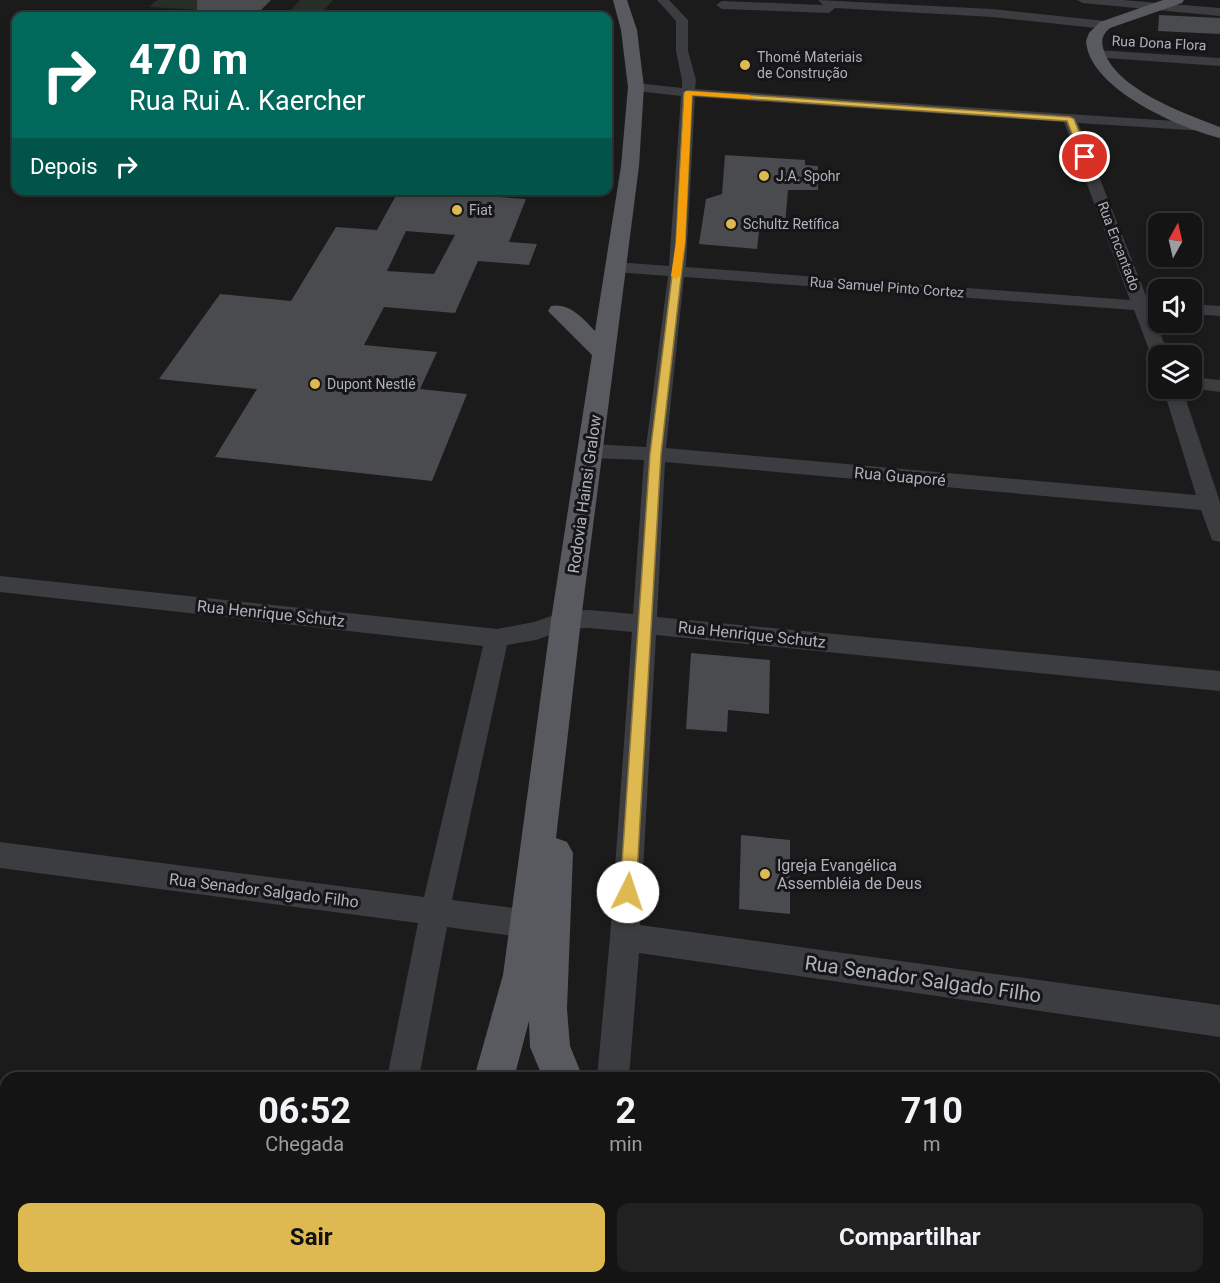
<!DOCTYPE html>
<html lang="pt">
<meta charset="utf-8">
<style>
body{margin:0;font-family:Roboto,sans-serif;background:#212122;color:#f1f3f6;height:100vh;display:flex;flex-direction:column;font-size:22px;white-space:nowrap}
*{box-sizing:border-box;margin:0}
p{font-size:20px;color:#9d9ea0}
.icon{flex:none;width:33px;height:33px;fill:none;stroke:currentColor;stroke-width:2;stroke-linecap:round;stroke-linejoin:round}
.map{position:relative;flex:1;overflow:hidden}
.side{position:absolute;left:0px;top:1072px;width:1221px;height:212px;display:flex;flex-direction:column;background:#141415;border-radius:18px 18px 0 0;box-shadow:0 3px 9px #0003,0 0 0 2px #333334}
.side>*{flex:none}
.top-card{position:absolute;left:12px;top:12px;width:600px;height:183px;border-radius:12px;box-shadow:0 3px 9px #0003,0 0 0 2px #333334;background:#00695c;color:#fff;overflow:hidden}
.needle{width:39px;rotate:8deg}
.controls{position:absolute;left:1148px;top:213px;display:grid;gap:12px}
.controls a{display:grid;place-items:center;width:54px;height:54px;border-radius:12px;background:#141415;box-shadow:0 3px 9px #0003,0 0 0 2px #333334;font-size:30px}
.pin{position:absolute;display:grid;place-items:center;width:51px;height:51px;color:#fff;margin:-26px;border:3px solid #fff;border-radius:50%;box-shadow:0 2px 6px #0007}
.me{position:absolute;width:66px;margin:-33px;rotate:4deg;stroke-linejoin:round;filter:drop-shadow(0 0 4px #0008)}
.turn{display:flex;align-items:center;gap:21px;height:126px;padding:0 18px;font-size:27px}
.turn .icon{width:78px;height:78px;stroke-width:2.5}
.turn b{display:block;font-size:42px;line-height:51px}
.then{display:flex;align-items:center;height:57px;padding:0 18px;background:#0003;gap:12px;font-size:22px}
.eta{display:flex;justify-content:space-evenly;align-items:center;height:102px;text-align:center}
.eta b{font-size:36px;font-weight:700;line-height:42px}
.cta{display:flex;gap:12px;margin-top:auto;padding:12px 18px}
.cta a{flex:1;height:69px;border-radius:12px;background:#deb851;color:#111;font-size:24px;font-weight:700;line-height:69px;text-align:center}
.cta a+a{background:#212122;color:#f1f3f6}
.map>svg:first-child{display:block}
.green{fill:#272e28}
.building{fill:#4a4b4e;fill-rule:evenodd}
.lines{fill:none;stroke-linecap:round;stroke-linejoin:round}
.minor{fill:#3c3d41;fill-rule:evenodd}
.major{fill:#585a60;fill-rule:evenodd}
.route{fill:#deb851;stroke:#907835;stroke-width:1.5}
.slow{fill:#f59e0b}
.poi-dot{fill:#deb851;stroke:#161618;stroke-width:2}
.labels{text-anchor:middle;stroke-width:6;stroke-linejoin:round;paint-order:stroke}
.far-street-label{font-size:14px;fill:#afb2ba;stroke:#161618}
.far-poi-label{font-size:14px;fill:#afb2ba;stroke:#161618;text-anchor:start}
.street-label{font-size:16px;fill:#afb2ba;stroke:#161618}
.poi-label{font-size:16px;fill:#afb2ba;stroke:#161618;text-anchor:start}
.near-street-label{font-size:20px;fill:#afb2ba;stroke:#161618}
</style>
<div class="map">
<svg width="1220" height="1283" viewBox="0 0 1220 1283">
<rect width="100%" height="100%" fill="#1b1b1c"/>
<!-- green -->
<path class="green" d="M157,0H228L218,11L149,7Z
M300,0H333L322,12L291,10Z"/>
<!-- building -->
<path class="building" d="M197,0H271L255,16L197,14Z
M1159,15L1220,18V34L1158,31Z
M725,155L805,160V165L818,166V190H788L785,225L760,223L757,249L699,244L706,199L722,194Z
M399,190L526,199L509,242L537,244L529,265L478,261L455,313L384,307L364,345L437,352L420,389L467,394L432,481L215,457L257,389L159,379L220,294L291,301L336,227L377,230ZM406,231L455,235L434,274L387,271Z
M691,653L770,660L769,714L728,710L727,732L686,729Z
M741,835L790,840V914L739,909Z"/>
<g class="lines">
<!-- minor -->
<path class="minor" d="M657,0H669L688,20V51L696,80L695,89L1205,123L1212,127L1205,131L1078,123L1148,301L1158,302V312H1152L1169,356H1158V361L1153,360L1134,310L684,277L666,448L1196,495L1163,388H1182L1220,502V542L1212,540L1201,510L665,462L657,617L1220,671V691L656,635L640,925L1220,1005V1037L639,953L629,1078H597L610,937L632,632L589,628L567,629L536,640L507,645L452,900L529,910L539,914L544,924L539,934L529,938L447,927L419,1078H387L418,923L0,868V842L424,897L483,646L0,592V576L497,629L534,622L566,611L589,610L633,614L644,460L590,458L583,456L580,451L583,446L590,444L646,447L668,276L615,272L607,267L615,262L669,266L681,96L636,91L629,87L636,83L682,88V80L676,51V21ZM695,97L1064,122L1130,300L686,267Z
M818,0L992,9L1105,21L1111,25L1105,29L992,17L835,8L829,13L722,9L716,5L722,1L823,5Z
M1077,0H1123L1220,8V16L1083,3Z
M1096,50L1220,58V66L1092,57L1090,54Z
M1191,304L1220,306V316L1191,314Z
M1191,377L1220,380V392L1190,388Z
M347,1278H383L382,1283H346Z
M1077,1278H1113L1114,1283H1078Z"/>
<!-- major -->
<path class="major" d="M613,0H627L637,30L644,87L639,166L581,620L556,838L567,842L573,853L567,1009L570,1046L583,1078H543L530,1047L529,1021L514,1078H474L503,975L551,620L592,355L548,311L551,306C569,302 584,319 595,331L621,166L628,87L621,30Z
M1163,0H1184L1182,3L1110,28C1103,34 1101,39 1103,48C1114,89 1184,113 1220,127V138C1180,128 1089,89 1086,41L1089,33L1100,22Z
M431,1278H505L504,1283H431Z
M572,1278H618V1283H572Z"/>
</g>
<!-- route -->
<path class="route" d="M688,91L1070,117L1074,119L1089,157L1085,159L1081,157L1067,121L692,95L685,243L661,454L636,892L634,898L628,900L622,898L620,892L650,454L676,243L684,93Z"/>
<!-- slow -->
<path class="slow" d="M685,91L749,95L753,97L749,99L692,95L685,243L680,276L676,279L671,276L676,243Z"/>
<!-- markers -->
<g class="poi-dot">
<circle cx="745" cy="65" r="6"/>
<circle cx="764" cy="176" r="6"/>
<circle cx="457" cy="210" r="6"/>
<circle cx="731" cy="224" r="6"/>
<circle cx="315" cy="384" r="6"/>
<circle cx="765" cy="874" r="6"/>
</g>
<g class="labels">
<!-- far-street labels -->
<g class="far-street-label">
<text transform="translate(1159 43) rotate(3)" y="5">Rua Dona Flora</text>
<text transform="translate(1119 246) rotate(69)" y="5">Rua Encantado</text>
<text transform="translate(887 287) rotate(4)" y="5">Rua Samuel Pinto Cortez</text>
</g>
<!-- far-poi labels -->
<g class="far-poi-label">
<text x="757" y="62">Thomé Materiais<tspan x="757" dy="16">de Construção</tspan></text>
<text x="776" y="181">J.A. Spohr</text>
<text x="469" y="215">Fiat</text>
<text x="743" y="229">Schultz Retífica</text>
<text x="327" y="389">Dupont Nestlé</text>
</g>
<!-- street labels -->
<g class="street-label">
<text transform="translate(900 476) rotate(5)" y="6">Rua Guaporé</text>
<text transform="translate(584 494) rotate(-82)" y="6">Rodovia Hainsi Gralow</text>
<text transform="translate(271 613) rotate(6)" y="6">Rua Henrique Schutz</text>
<text transform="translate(752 634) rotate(6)" y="6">Rua Henrique Schutz</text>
<text transform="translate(264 890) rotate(7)" y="6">Rua Senador Salgado Filho</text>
</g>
<!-- poi labels -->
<g class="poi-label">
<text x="777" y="871">Igreja Evangélica<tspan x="777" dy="18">Assembléia de Deus</tspan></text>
</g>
<!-- near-street labels -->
<g class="near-street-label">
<text transform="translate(923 979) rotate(8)" y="7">Rua Senador Salgado Filho</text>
</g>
</g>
</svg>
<div class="controls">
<a><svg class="needle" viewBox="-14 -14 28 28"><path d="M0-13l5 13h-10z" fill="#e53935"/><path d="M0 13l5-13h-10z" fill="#9d9ea0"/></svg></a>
<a><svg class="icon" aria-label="sound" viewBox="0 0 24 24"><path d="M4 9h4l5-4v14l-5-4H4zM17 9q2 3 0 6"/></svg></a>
<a><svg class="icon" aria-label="layers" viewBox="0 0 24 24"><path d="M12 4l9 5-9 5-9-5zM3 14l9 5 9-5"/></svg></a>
</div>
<div class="pin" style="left:1085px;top:157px;background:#d93025"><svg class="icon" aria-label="arrive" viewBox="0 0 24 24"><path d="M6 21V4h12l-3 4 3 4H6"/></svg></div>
<svg class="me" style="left:628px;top:892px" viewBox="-20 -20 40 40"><circle r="19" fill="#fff"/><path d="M0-13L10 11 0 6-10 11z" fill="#deb851"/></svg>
<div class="top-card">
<div class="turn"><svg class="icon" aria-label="right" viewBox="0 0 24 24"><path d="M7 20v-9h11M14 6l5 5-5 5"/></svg><div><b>470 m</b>Rua Rui A. Kaercher</div></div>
<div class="then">Depois<svg class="icon" aria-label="right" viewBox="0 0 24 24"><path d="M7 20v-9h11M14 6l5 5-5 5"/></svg></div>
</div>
<section class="side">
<div class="eta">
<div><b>06:52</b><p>Chegada</p></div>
<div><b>2</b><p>min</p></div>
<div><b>710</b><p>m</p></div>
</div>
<div class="cta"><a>Sair</a><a>Compartilhar</a></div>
</section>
</div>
